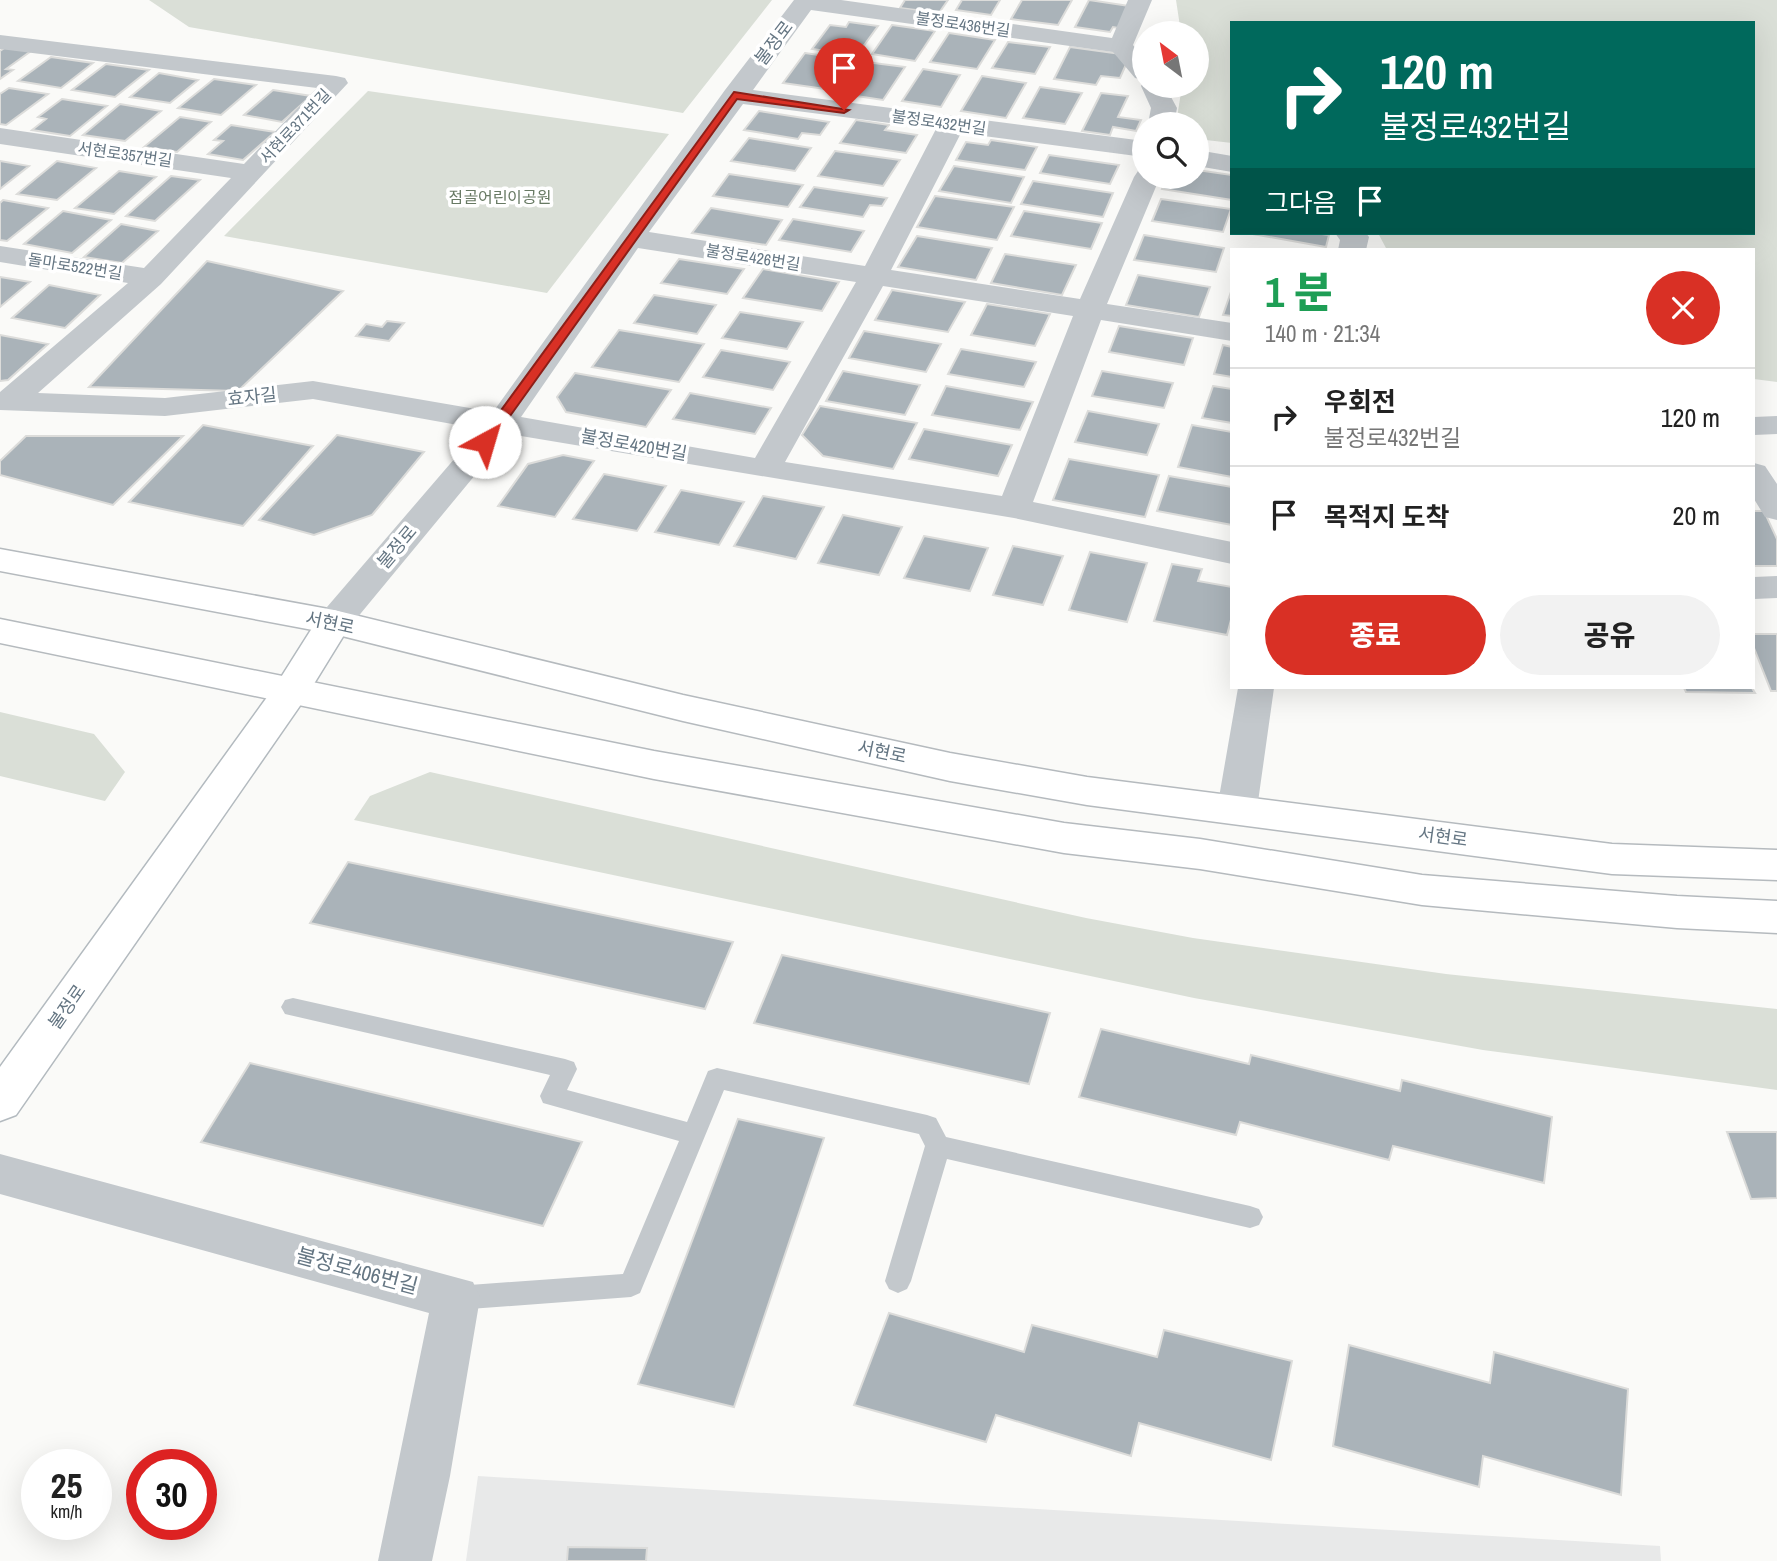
<!DOCTYPE html>
<html lang="ko">
<meta charset="utf-8">
<style>
body{margin:0;font-family:"Archivo Narrow","Noto Sans KR",sans-serif;background:#f2f2f2;color:#222;height:100vh;display:flex;flex-direction:column;font-size:26px;white-space:nowrap}
*{box-sizing:border-box;margin:0}
p{font-size:23px;color:#767676}
.icon{flex:none;width:38px;height:38px;fill:none;stroke:currentColor;stroke-width:2;stroke-linecap:round;stroke-linejoin:round}
.map{position:relative;flex:1;overflow:hidden}
.details{position:absolute;left:1230px;top:248px;width:525px;height:441px;display:flex;flex-direction:column;background:#fff;border-radius:0px;box-shadow:0 7px 28px #0002}
.details>*{flex:none}
.hud{position:absolute;left:1230px;top:21px;width:525px;height:214px;border-radius:0px;box-shadow:0 7px 28px #0002;background:#00695c;color:#fff;overflow:hidden}
.needle{width:46px;rotate:328deg}
.buttons{position:absolute;left:1132px;top:21px;display:grid;gap:14px}
.buttons a{display:grid;place-items:center;width:77px;height:77px;border-radius:50%;background:#fff;box-shadow:0 7px 28px #0002;font-size:35px}
.speed{position:absolute;left:21px;top:1449px;display:flex;gap:14px;font-size:35px;font-weight:700;text-align:center}
.speed>*{display:grid;place-content:center;width:91px;height:91px;border-radius:50%;background:#fff;box-shadow:0 7px 28px #0002;line-height:1}
.speed small{font-size:18px;font-weight:400}
.speed .limit{border:10px solid #d22;background:#fff;color:#111}
.pin{position:absolute;display:grid;place-items:center;width:60px;height:60px;color:#fff;margin:-72px -30px;border-radius:50% 50% 50% 0;rotate:-45deg;box-shadow:0 0 7px #0007}
.pin .icon{rotate:45deg}
.me{position:absolute;width:77px;margin:-38px;rotate:39deg;stroke-linejoin:round;filter:drop-shadow(0 0 5px #0008)}
.turn{display:flex;align-items:center;gap:24px;height:147px;padding:0 35px;font-size:32px}
.turn .icon{width:91px;height:91px;stroke-width:2.5}
.turn b{display:block;font-size:49px;line-height:60px}
.then{display:flex;align-items:center;height:66px;padding:0 35px;background:#0003;gap:14px;font-size:26px}
.round{display:grid;place-items:center;flex:none;width:74px;height:74px;border-radius:37px;background:#f2f2f2}
.overview{display:flex;align-items:center;justify-content:space-between;height:119px;padding:0 35px}
h1{font-size:42px;font-weight:800;line-height:52px;color:#1e9e55}
.cta{display:flex;gap:14px;margin-top:auto;padding:14px 35px}
.cta a{flex:1;height:80px;border-radius:42px;background:#d93025;color:#fff;font-size:28px;font-weight:800;line-height:80px;text-align:center}
.cta a+a{background:#f2f2f2;color:#222}
ul{padding:0;list-style:none}
li{display:flex;align-items:center;gap:21px;height:98px;padding:0 35px;border-top:2px solid #e0e0e0}
li div{flex:1}
li b{display:block;font-size:26px}
li em{font-style:normal}
.map>svg:first-child{display:block}
.built{fill:#e8e9e9}
.green{fill:#dadfd7}
.building{fill:#aab3b9;stroke:#dcdcda;stroke-width:2}
.lines{fill:none;stroke-linecap:round;stroke-linejoin:round}
.secondary-casing{stroke:#b3babf;stroke-width:3}
.primary-casing{stroke:#b5babe;stroke-width:3}
.lane{fill:#c3c8cc;fill-rule:evenodd}
.street{fill:#c3c8cc;fill-rule:evenodd}
.secondary{fill:#fff;fill-rule:evenodd}
.primary{fill:#fff;fill-rule:evenodd}
.route{fill:#d93025;stroke:#8d1f18;stroke-width:2}
.labels{text-anchor:middle;stroke-width:7;stroke-linejoin:round;paint-order:stroke}
.far-street-label{font-size:16px;fill:#657683;stroke:#fff}
.far-park-label{font-size:16px;fill:#687a64;stroke:#fff}
.street-label{font-size:18px;fill:#657683;stroke:#fff}
.near-street-label{font-size:21px;fill:#657683;stroke:#fff}
</style>
<div class="map">
<svg width="1777" height="1561" viewBox="0 0 1777 1561">
<rect width="100%" height="100%" fill="#fafaf8"/>
<!-- built -->
<path class="built" d="M478,1476L1660,1546L1661,1561H466Z"/>
<!-- green -->
<path class="green" d="M149,0H772L683,113L189,27Z
M1176,0H1777V382L1754,379V250H1387L1378,233H1754V23H1232V143L1197,139V124H1176L1182,86H1197V33H1181Z
M368,91L669,134L547,293L224,236Z
M0,712L94,734L125,772L105,801L0,776Z
M430,772L1086,918L1193,938L1446,974L1777,1009V1090L1483,1050L1194,998L354,820L370,796Z"/>
<!-- building -->
<path class="building" d="M905,0H948L939,13L900,8Z
M962,0H1000L991,15L956,10Z
M1022,0H1072L1058,25L1011,19Z
M1089,0L1136,7L1124,29L1113,27L1110,32L1075,27Z
M849,22L878,26L857,55L812,49L830,25L846,27Z
M892,25L935,31L915,61L872,54Z
M949,33L995,40L977,69L930,62Z
M1008,42L1050,47L1035,74L992,68Z
M6,47L31,51L6,69L13,70L0,79V51Z
M1070,47L1121,54L1128,60L1120,78L1101,76L1096,85L1054,79Z
M805,53L846,59L825,89L783,83Z
M51,57L93,63L61,88L18,81Z
M866,62L905,67L883,100L843,94Z
M106,64L149,70L115,97L72,90Z
M923,69L960,75L941,107L902,101Z
M159,73L198,80L170,103L130,97Z
M982,76L1026,83L1006,118L961,111Z
M214,79L256,85L221,115L178,108Z
M1040,87L1082,93L1065,124L1023,118Z
M9,88L48,94L6,125L0,124V94Z
M273,90L311,96L282,122L244,115Z
M1101,93L1128,96L1118,117L1141,120L1136,131L1113,127L1110,135L1082,131Z
M62,99L107,106L70,136L32,130L46,119L38,117Z
M120,104L161,111L125,141L83,135Z
M759,111L829,122L820,135L802,133L798,139L744,130Z
M180,117L211,122L177,152L144,147Z
M856,120L889,125L885,130L917,135L906,153L840,143Z
M231,125L275,132L243,160L208,154L223,141L214,140Z
M749,138L811,148L795,171L731,161Z
M991,140L1037,147L1025,170L956,160L966,142L988,145Z
M835,151L900,160L883,186L818,176Z
M1049,155L1119,165L1110,184L1040,173Z
M0,161L29,166L0,189Z
M57,161L96,168L57,200L17,194Z
M954,166L1024,177L1011,203L939,191Z
M1197,170L1232,175V200L1162,189L1167,177H1197Z
M119,171L156,177L114,214L75,208Z
M729,174L803,185L788,207L713,196Z
M171,176L200,180L155,221L126,216Z
M1033,181L1113,193L1103,217L1021,204Z
M814,187L887,198L882,206L870,205L863,217L800,207Z
M935,196L1014,207L997,240L917,227Z
M1161,199L1231,209L1223,232L1152,221Z
M3,200L48,208L7,241L0,240V203Z
M711,208L782,220L766,245L692,233Z
M63,211L111,220L72,253L24,244Z
M1024,211L1102,223L1091,249L1011,236Z
M793,219L864,231L851,252L779,240Z
M121,224L158,231L122,263L84,257Z
M1247,233H1315L1329,235L1326,247Z
M1144,235L1224,248L1216,272L1134,260Z
M917,236L992,248L976,280L898,267Z
M1005,254L1076,265L1062,295L991,283Z
M679,259L744,269L727,294L661,283Z
M207,261L343,291L238,391L89,387Z
M763,269L839,282L822,311L743,298Z
M1138,275L1210,287L1199,317L1126,305Z
M0,277L30,282L0,307Z
M49,285L100,295L65,328L12,318Z
M1232,289V316L1223,315Z
M892,290L965,302L948,332L875,320Z
M654,295L716,305L697,334L634,323Z
M987,304L1050,314L1035,346L971,335Z
M740,312L803,322L787,349L722,338Z
M387,321L404,323L389,341L356,336L366,324L382,327Z
M1119,326L1193,338L1184,365L1109,352Z
M619,330L704,344L679,382L592,367Z
M864,331L941,344L926,372L849,358Z
M0,335L48,344L8,380L0,381Z
M1223,345L1232,347V377L1214,374Z
M961,349L1036,362L1024,387L948,374Z
M721,350L790,362L773,390L703,377Z
M843,371L920,385L905,415L826,401Z
M1102,371L1173,383L1164,408L1092,396Z
M575,373L671,390L646,427L566,412L557,397Z
M946,386L1033,402L1020,430L932,415Z
M1213,386L1232,389V423L1202,418Z
M690,393L771,408L755,434L673,419Z
M820,406L917,423L893,469L823,456L802,435Z
M1088,411L1159,424L1147,455L1075,442Z
M203,425L313,446L243,526L129,502Z
M1192,425L1232,432V477L1178,467Z
M924,429L1012,445L998,476L909,459Z
M337,435L424,452L372,515L314,535L259,520Z
M26,436H183L113,505L0,475V461Z
M563,455L594,461L555,517L498,506L528,464Z
M1069,459L1159,475L1145,517L1053,500Z
M604,474L666,486L637,531L573,519Z
M1169,476L1232,487V525L1157,511Z
M681,490L744,502L719,545L655,532Z
M763,496L824,507L796,559L734,546Z
M1754,511H1764L1777,539V566H1754Z
M843,515L902,527L879,575L818,563Z
M924,536L988,548L970,591L904,578Z
M1013,546L1063,556L1043,605L993,595Z
M1090,552L1147,563L1127,622L1069,610Z
M1172,564L1202,569L1198,581L1232,587V616L1227,635L1154,621Z
M1754,634H1777V691H1771L1754,648Z
M1684,688H1752L1755,693L1686,692Z
M348,862L733,942L705,1009L310,923Z
M782,955L1050,1013L1029,1084L754,1023Z
M1101,1029L1249,1064L1251,1055L1400,1091L1402,1080L1552,1117L1544,1183L1393,1146L1389,1160L1240,1122L1236,1135L1079,1097Z
M250,1063L582,1142L543,1226L201,1142Z
M738,1119L824,1138L734,1407L638,1384Z
M1727,1132H1777V1198L1751,1199Z
M889,1313L1024,1352L1032,1325L1157,1357L1164,1330L1292,1361L1271,1460L1139,1423L1131,1456L996,1415L986,1442L854,1405Z
M1349,1345L1490,1383L1494,1352L1628,1389L1621,1495L1483,1456L1479,1487L1333,1446Z
M568,1547L647,1548L646,1561H567Z"/>
<g class="lines">
<defs>
<path id="secondary" d="M334,610L347,614L352,622L304,700L16,1115L0,1121V1067L278,682L321,614Z"/>
<path id="primary" d="M0,549L334,610L683,695L950,753L1087,777L1612,844L1777,850V880L1612,874L1087,805L950,781L683,721L334,634L0,571Z
M0,619L654,751L1064,823L1200,839L1422,875L1677,896L1777,901V933L1677,928L1422,905L1200,869L1064,853L654,779L0,643Z"/>
</defs>
<!-- secondary casing -->
<use href="#secondary" class="secondary-casing"/>
<!-- primary casing -->
<use href="#primary" class="primary-casing"/>
<!-- lane -->
<path class="lane" d="M293,998L565,1059L574,1062L577,1069L567,1090L687,1122L708,1071L717,1068L927,1115L936,1118L946,1137L1250,1206L1259,1209L1263,1217L1259,1225L1250,1228L947,1159L911,1281L907,1289L898,1293L889,1289L885,1281L925,1146L919,1134L724,1090L640,1293L631,1297L456,1310L447,1307L443,1298L447,1289L456,1286L623,1274L679,1141L543,1103L540,1096L550,1075L285,1014L281,1007L285,1000Z"/>
<!-- street -->
<path class="street" d="M794,0H841L1112,38L1128,0H1152L1133,45L1144,58V80L1135,78L1113,52L811,10L753,90L1144,141V157L961,133L891,270L1080,299L1134,177L1138,171L1144,170V177H1160L1107,304L1232,323V341L1101,320L1033,502L1232,542V564L1014,518L509,434L347,630L334,634L321,630L316,622L321,614L480,429L313,399L165,416L0,410V392L128,283L0,262V246L144,268L231,178L0,144V128L244,164L317,88L0,49V35L336,76L345,78L348,83L161,284L38,393L165,398L313,381L493,412L725,90ZM743,104L936,129L865,266L649,232ZM638,248L856,282L755,458L521,417ZM883,286L1073,316L1002,496L785,462Z
M1144,81V86H1165L1177,108L1174,124H1148L1151,108L1141,86Z
M1197,150L1232,156V172L1197,166Z
M1335,233H1366L1369,237L1366,250H1338L1340,240Z
M1777,416V434L1754,435V417Z
M1754,463L1765,466L1777,484V520L1765,517L1754,499Z
M1777,576V598L1754,599V577Z
M1238,688H1274L1257,809L1251,819L1237,823L1223,819L1217,809Z
M0,1154L473,1282L480,1298L450,1476L432,1561H378L429,1313L0,1194Z"/>
<!-- secondary -->
<use href="#secondary" class="secondary"/>
<!-- primary -->
<use href="#primary" class="primary"/>
</g>
<!-- route -->
<path class="route" d="M734,92L849,110L844,113L737,99L490,444H480V439Z"/>
<g class="labels">
<!-- far-street labels -->
<g class="far-street-label">
<text transform="translate(963 24) rotate(8)" y="6">불정로436번길</text>
<text transform="translate(939 122) rotate(8)" y="6">불정로432번길</text>
<text transform="translate(295 126) rotate(-47)" y="6">서현로371번길</text>
<text transform="translate(125 154) rotate(8)" y="6">서현로357번길</text>
<text transform="translate(753 257) rotate(9)" y="6">불정로426번길</text>
<text transform="translate(75 266) rotate(9)" y="6">돌마로522번길</text>
</g>
<!-- far-park labels -->
<g class="far-park-label">
<text x="500" y="203">점골어린이공원</text>
</g>
<!-- street labels -->
<g class="street-label">
<text transform="translate(774 43) rotate(-53)" y="6">불정로</text>
<text transform="translate(252 397) rotate(-6)" y="6">효자길</text>
<text transform="translate(634 445) rotate(10)" y="6">불정로420번길</text>
<text transform="translate(397 547) rotate(-50)" y="6">불정로</text>
<text transform="translate(330 623) rotate(12)" y="6">서현로</text>
<text transform="translate(882 752) rotate(12)" y="6">서현로</text>
<text transform="translate(1443 837) rotate(8)" y="6">서현로</text>
<text transform="translate(67 1007) rotate(-55)" y="6">불정로</text>
</g>
<!-- near-street labels -->
<g class="near-street-label">
<text transform="translate(357 1271) rotate(15)" y="7">불정로406번길</text>
</g>
</g>
</svg>
<div class="buttons">
<a><svg class="needle" viewBox="-14 -14 28 28"><path d="M0-13l5 13h-10z" fill="#e53935"/><path d="M0 13l5-13h-10z" fill="#767676"/></svg></a>
<a><svg class="icon" aria-label="search" viewBox="0 0 24 24"><circle cx="10" cy="10" r="6"/><path d="M15 15l6 6"/></svg></a>
</div>
<div class="speed"><div>25<small>km/h</small></div><div class="limit">30</div></div>
<div class="pin" style="left:844px;top:110px;background:#d93025"><svg class="icon" aria-label="arrive" viewBox="0 0 24 24"><path d="M6 21V4h12l-3 4 3 4H6"/></svg></div>
<svg class="me" style="left:485px;top:442px" viewBox="-20 -20 40 40"><circle r="19" fill="#fff"/><path d="M0-13L10 11 0 6-10 11z" fill="#d93025"/></svg>
<div class="hud">
<div class="turn"><svg class="icon" aria-label="right" viewBox="0 0 24 24"><path d="M7 20v-9h11M14 6l5 5-5 5"/></svg><div><b>120 m</b>불정로432번길</div></div>
<div class="then">그다음<svg class="icon" aria-label="arrive" viewBox="0 0 24 24"><path d="M6 21V4h12l-3 4 3 4H6"/></svg></div>
</div>
<section class="details">
<div class="overview"><div><h1>1 분</h1><p>140 m · 21:34</p></div><a class="round" style="background:#d93025;color:#fff"><svg class="icon" aria-label="close" viewBox="0 0 24 24"><path d="M6 6l12 12M18 6L6 18"/></svg></a></div>
<ul>
<li><svg class="icon" aria-label="right" viewBox="0 0 24 24"><path d="M7 20v-9h11M14 6l5 5-5 5"/></svg><div><b>우회전</b><p>불정로432번길</p></div><em>120 m</em></li>
<li><svg class="icon" aria-label="arrive" viewBox="0 0 24 24"><path d="M6 21V4h12l-3 4 3 4H6"/></svg><div><b>목적지 도착</b></div><em>20 m</em></li>
</ul>
<div class="cta"><a>종료</a><a>공유</a></div>
</section>
</div>
